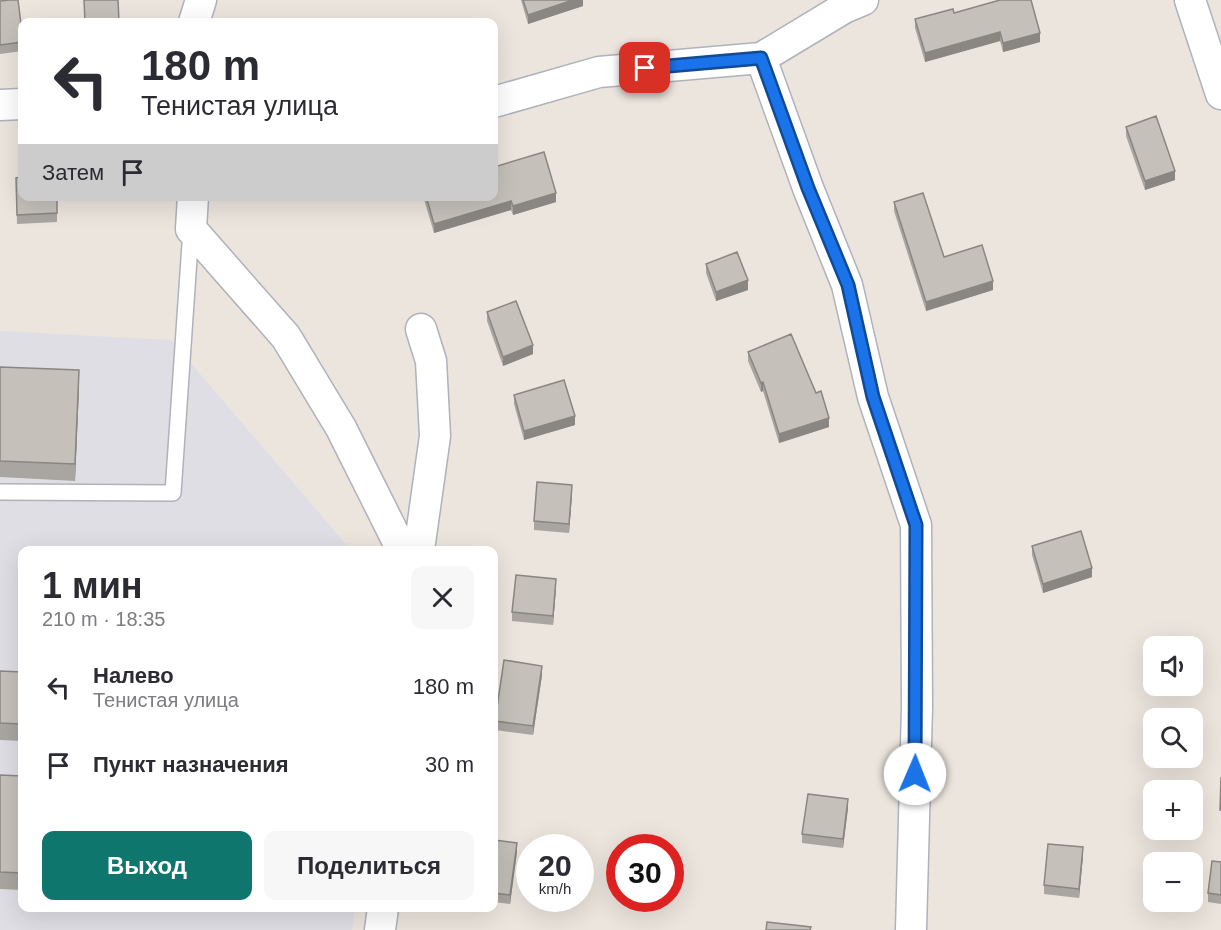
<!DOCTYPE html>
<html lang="ru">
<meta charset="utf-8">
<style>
body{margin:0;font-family:Arial,sans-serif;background:#f7f7f7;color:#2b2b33;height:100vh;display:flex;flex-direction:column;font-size:22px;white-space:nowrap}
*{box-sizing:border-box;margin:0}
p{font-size:20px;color:#7c7c81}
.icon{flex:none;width:33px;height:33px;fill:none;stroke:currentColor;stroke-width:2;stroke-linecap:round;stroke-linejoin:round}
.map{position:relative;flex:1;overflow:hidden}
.drawer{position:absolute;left:18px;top:546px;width:480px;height:366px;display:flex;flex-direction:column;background:#fff;border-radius:12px;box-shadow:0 6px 24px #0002}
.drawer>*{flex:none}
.top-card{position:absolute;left:18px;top:18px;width:480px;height:183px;border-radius:12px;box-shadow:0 6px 24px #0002;background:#fff;color:#2b2b33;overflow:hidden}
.fabs{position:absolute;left:1143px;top:636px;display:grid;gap:12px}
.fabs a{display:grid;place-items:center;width:60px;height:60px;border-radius:12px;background:#fff;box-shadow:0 6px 24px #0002;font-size:30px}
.speed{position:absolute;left:516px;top:834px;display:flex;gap:12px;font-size:30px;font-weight:700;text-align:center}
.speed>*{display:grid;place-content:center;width:78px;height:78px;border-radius:50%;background:#fff;box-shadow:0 6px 24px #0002;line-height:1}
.speed small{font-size:15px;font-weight:400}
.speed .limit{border:9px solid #d22;background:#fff;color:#111}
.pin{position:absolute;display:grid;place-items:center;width:51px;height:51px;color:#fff;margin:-26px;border-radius:12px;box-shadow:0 3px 9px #0006}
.me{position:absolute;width:66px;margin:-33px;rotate:1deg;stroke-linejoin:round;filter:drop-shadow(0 0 4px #0008)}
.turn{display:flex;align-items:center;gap:21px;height:126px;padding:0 24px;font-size:27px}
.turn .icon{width:78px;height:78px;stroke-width:2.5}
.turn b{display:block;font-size:42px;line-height:51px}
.then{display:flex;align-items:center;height:57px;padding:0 24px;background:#0003;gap:12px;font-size:22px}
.round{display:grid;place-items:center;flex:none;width:63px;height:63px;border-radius:12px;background:#f7f7f7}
.overview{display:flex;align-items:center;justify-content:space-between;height:102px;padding:0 24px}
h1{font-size:36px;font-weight:700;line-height:45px}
.action{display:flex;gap:12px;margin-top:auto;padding:12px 24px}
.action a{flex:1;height:69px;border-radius:12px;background:#0f766e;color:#fff;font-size:24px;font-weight:700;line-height:69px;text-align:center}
.action a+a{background:#f7f7f7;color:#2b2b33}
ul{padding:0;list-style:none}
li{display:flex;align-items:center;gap:18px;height:78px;padding:0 24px}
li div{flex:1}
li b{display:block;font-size:22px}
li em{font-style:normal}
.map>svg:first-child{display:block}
.industrial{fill:#e0dee5}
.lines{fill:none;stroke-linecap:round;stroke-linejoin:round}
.lane-casing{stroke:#afb2bb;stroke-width:18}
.street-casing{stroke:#afb2bb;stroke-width:33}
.lane{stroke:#fff;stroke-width:15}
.street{stroke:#fff;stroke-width:30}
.wall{fill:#a9a5a0}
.shaded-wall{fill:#8a8682}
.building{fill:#c5c0ba;stroke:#8a8682;stroke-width:1.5}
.route-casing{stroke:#114b97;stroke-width:15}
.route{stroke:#1a73e8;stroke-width:10}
</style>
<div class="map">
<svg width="1221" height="930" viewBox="0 0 1221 930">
<rect width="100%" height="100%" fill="#ece5de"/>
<!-- industrial -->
<path class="industrial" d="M0,331L171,340L351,550H22V689L0,687V477L74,481L0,384Z
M0,740L22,741V793L0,792Z
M0,889L22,890V908H355L352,930H0Z"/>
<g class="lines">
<defs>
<path id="lane" d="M0,492L173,493L191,229"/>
<path id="street" d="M1190,0L1221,94
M194,22L201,0
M761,58L808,188L847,285L873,397L916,525L917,707L911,930
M494,102L599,72L761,58L844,8L863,0
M0,105L22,104
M193,196L191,229L286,337L341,428L402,550
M419,550L435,436L431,361L421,329
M380,930L383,908"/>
</defs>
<!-- lane casing -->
<use href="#lane" class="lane-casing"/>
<!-- street casing -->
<use href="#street" class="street-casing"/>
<!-- lane -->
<use href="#lane" class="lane"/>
<!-- street -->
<use href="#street" class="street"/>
</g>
<!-- wall -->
<path class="wall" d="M521,0H583V6L528,24Z
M0,1L22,32V51L0,54Z
M954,13L1040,42L1003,52L1000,41L925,62L915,28V19Z
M1126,127L1175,180L1145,190L1126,136Z
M16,187L57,196V222L17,224Z
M88,196H135V197L88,198Z
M423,196H494L556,202L513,215L511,210L434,233Z
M894,202L944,257L993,290L926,311L894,211Z
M706,264L748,290L716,301L706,273Z
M487,312L533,354L503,366L487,321Z
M748,352L829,427L779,443L763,391L761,392L748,361Z
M0,367L79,387L75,481L0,477Z
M514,395L575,425L524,440L514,404Z
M572,494L569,533L534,530V521Z
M1032,546L1092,577L1043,593L1032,555Z
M556,588L553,625L512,621V612Z
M0,671L22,672V741L0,740Z
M542,675L533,735L495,730V721Z
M0,775L22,776V890L0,889Z
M848,808L843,848L802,843V834Z
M494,840L517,852L510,904L494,902Z
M1083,856L1079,898L1044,894V885Z
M1221,862V904L1208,902V893Z"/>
<!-- shaded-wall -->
<path class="shaded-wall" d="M573,0H583V6L528,24V15Z
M1000,32V41L925,62V53Z
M1040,33V42L1003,52V43Z
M1175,171V180L1145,190V181Z
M556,193V202L513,215V206Z
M511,201V210L434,233V224Z
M748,280V290L716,301V292Z
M993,281V290L926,311V302Z
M533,345V354L503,366V357Z
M79,370V387L75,481V464Z
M763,382V391L761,392V383Z
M575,416V425L524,440V431Z
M829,418V427L779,443V434Z
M572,485V494L569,533V524Z
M1092,568V577L1043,593V584Z
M556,579V588L553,625V616Z
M542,666V675L533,735V726Z
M848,799V808L843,848V839Z
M517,843V852L510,904V895Z
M1083,847V856L1079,898V889Z"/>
<!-- building -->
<path class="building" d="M9,0H18L22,32V42L0,45V1Z
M84,0H118L119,22H85Z
M523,0H573L528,15Z
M1000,0H1031L1040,33L1003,43L1000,32L925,53L915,19L953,9L954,13Z
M1156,116L1175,171L1145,181L1126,127Z
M544,152L556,193L513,206L511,201L434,224L426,196H494V167Z
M22,177V196H57V213L17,215L16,178Z
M923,193L944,257L982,245L993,281L926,302L894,202Z
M737,252L748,280L716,292L706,264Z
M516,301L533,345L503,357L487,312Z
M791,334L816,393L821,391L829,418L779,434L763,382L761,383L748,352Z
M0,367L79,370L75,464L0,461Z
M564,380L575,416L524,431L514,395Z
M537,482L572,485L569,524L534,521Z
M1081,531L1092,568L1043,584L1032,546Z
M516,575L556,579L553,616L512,612Z
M504,660L542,666L533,726L495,721Z
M0,671L22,672V724L0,723Z
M0,775L22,776V873L0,872Z
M1221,777V810H1220Z
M808,794L848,799L843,839L802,834Z
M494,840L517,843L510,895L494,893Z
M1048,844L1083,847L1079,889L1044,885Z
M1212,861L1221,862V895L1208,893Z
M767,922L811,927L810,930H766Z"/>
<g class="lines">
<defs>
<path id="route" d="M645,68L761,58L808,188L848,285L873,397L916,525L915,774"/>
</defs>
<!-- route casing -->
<use href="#route" class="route-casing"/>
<!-- route -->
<use href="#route" class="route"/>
</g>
</svg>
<div class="fabs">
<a><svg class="icon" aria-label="sound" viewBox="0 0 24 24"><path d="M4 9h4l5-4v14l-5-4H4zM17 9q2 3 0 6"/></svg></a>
<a><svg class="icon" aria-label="search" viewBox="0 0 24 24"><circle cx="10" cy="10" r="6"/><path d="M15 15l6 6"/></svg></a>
<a>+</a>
<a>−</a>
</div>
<div class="speed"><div>20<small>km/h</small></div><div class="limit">30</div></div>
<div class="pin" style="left:645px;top:68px;background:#d93025"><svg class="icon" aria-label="arrive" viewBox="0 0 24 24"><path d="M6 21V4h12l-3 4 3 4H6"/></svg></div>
<svg class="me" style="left:915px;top:774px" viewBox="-20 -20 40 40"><circle r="19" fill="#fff"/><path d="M0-13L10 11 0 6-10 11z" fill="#1a73e8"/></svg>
<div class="top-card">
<div class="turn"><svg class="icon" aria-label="left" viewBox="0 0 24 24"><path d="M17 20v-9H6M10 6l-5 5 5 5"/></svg><div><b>180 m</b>Тенистая улица</div></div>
<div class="then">Затем<svg class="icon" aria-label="arrive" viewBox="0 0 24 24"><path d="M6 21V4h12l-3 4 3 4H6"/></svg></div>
</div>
<section class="drawer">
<div class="overview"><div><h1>1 мин</h1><p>210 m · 18:35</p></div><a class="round"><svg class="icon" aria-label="close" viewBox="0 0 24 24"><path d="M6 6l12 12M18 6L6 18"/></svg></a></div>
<ul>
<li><svg class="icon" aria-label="left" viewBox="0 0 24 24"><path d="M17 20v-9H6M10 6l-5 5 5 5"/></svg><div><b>Налево</b><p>Тенистая улица</p></div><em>180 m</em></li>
<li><svg class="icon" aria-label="arrive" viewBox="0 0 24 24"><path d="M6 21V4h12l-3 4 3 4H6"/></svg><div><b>Пункт назначения</b></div><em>30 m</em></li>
</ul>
<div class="action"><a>Выход</a><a>Поделиться</a></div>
</section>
</div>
